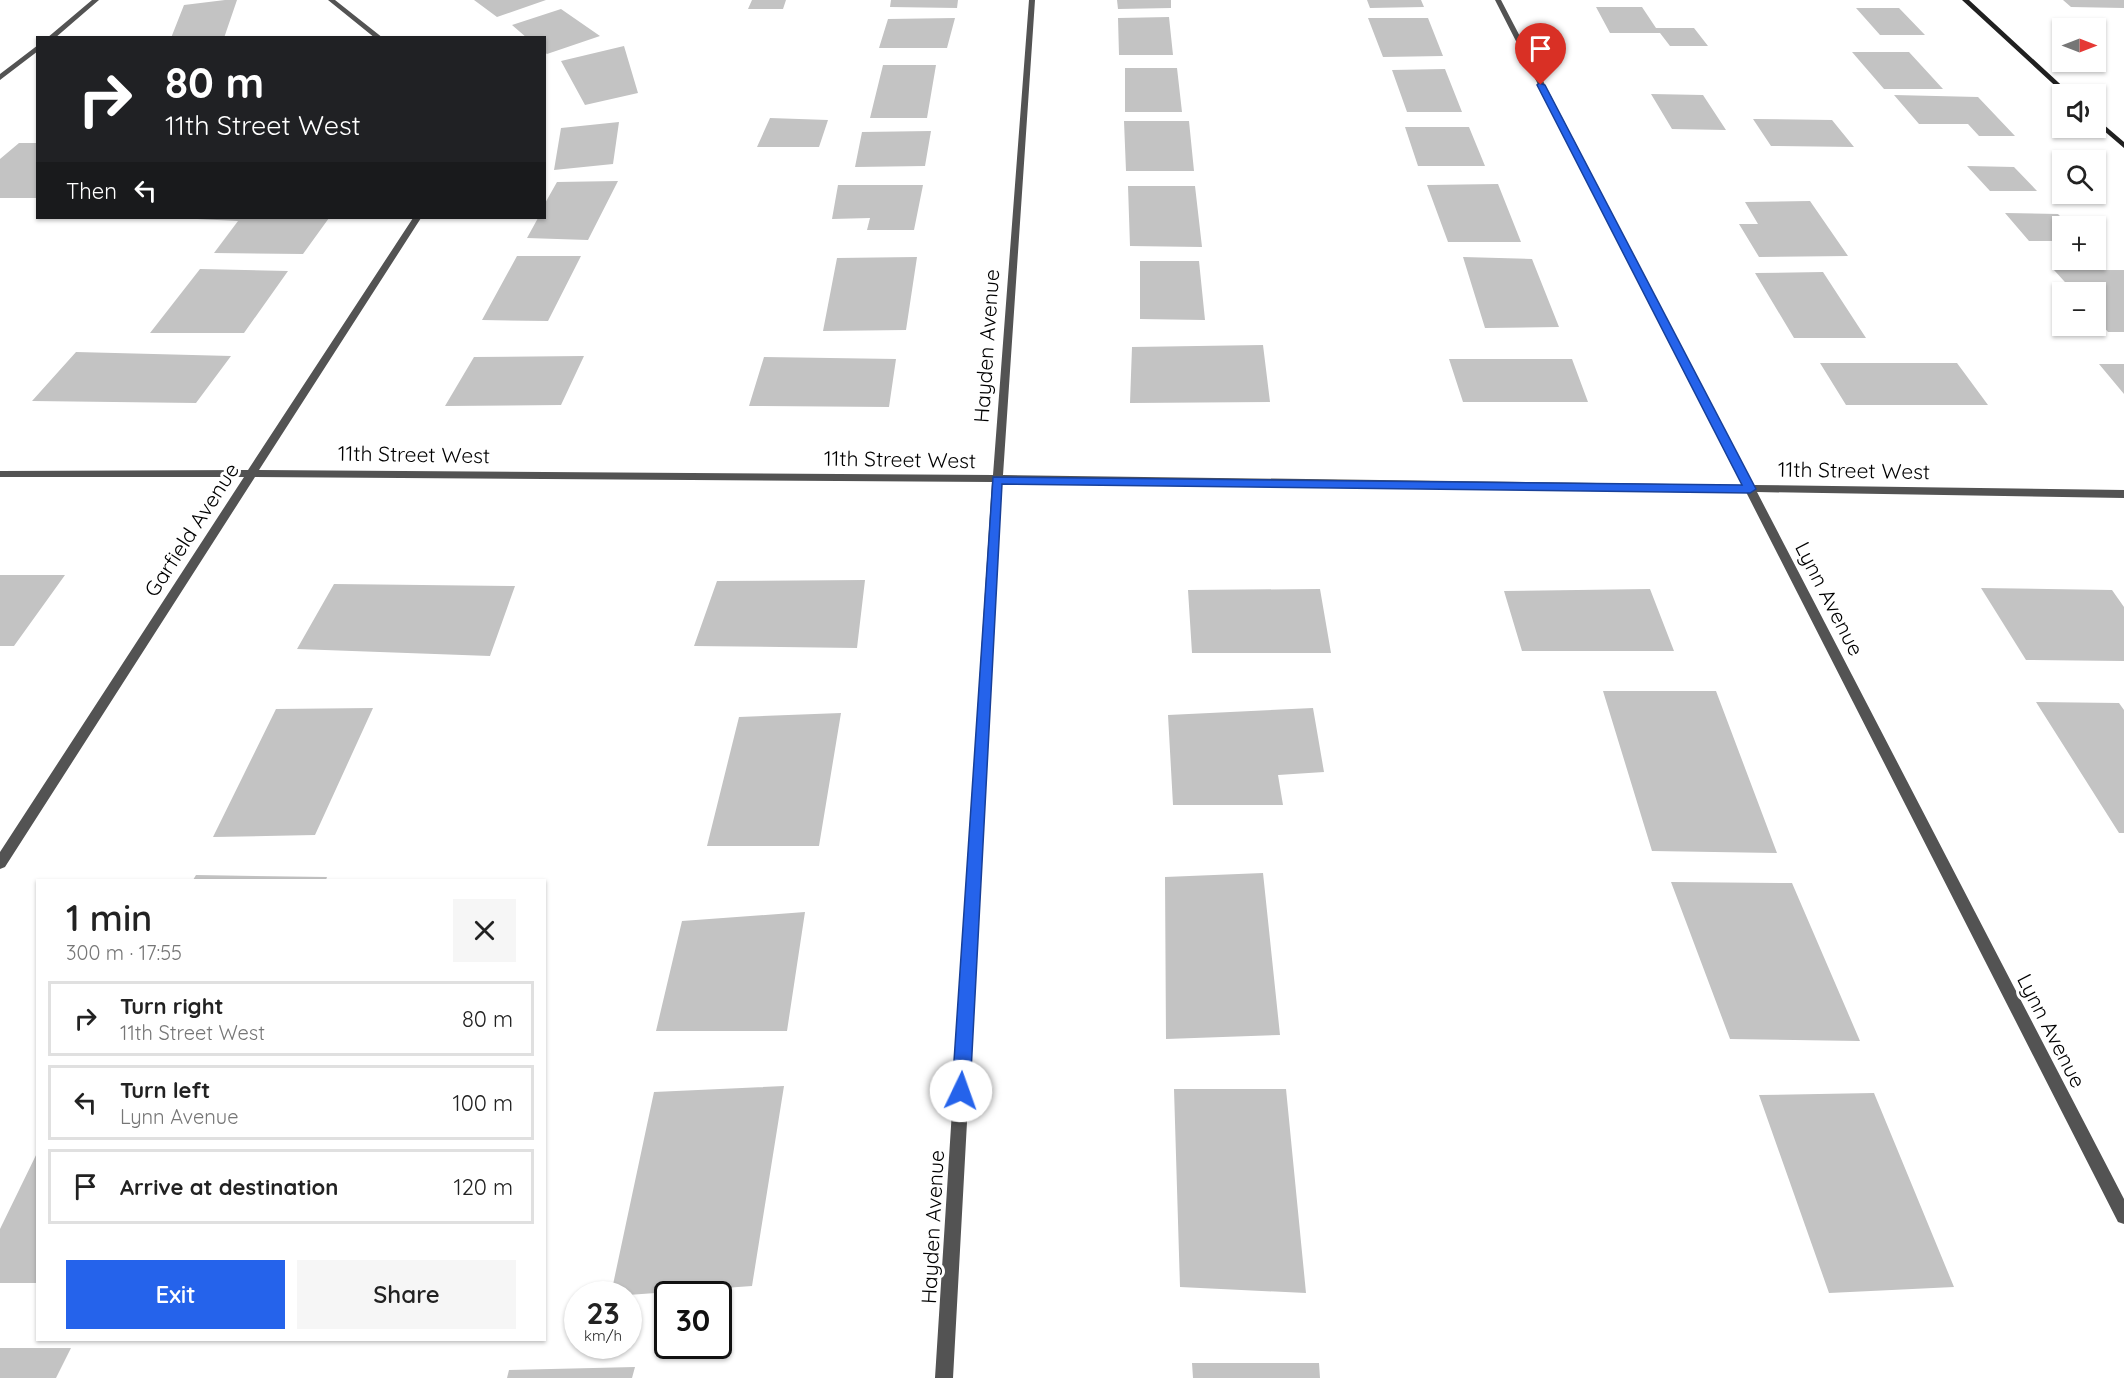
<!DOCTYPE html>
<meta charset="utf-8">
<style>
body{margin:0;font-family:Quicksand,sans-serif;background:#f6f6f6;color:#222;height:100vh;display:flex;flex-direction:column;font-size:22px;white-space:nowrap}
*{box-sizing:border-box;margin:0}
p{font-size:20px;color:#767676}
.icon{flex:none;width:33px;height:33px;fill:none;stroke:currentColor;stroke-width:2;stroke-linecap:round;stroke-linejoin:round}
.map{position:relative;flex:1;overflow:hidden}
.details{position:absolute;left:36px;top:879px;width:510px;height:462px;display:flex;flex-direction:column;background:#fff;border-radius:0px;box-shadow:0 2px 4px #0004}
.details>*{flex:none}
.guide{position:absolute;left:36px;top:36px;width:510px;height:183px;border-radius:0px;box-shadow:0 2px 4px #0004;background:#202124;color:#fff;overflow:hidden}
.needle{width:39px;rotate:90deg}
.tools{position:absolute;left:2052px;top:18px;display:grid;gap:12px}
.tools a{display:grid;place-items:center;width:54px;height:54px;border-radius:0px;background:#fff;box-shadow:0 2px 4px #0004;font-size:30px}
.speed{position:absolute;left:564px;top:1281px;display:flex;gap:12px;font-size:30px;font-weight:700;text-align:center}
.speed>*{display:grid;place-content:center;width:78px;height:78px;border-radius:50%;background:#fff;box-shadow:0 2px 4px #0004;line-height:1}
.speed small{font-size:15px;font-weight:400}
.speed .limit{border:3px solid #111;border-radius:9px;background:#fff;color:#111}
.pin{position:absolute;display:grid;place-items:center;width:51px;height:51px;color:#fff;margin:-62px -26px;border-radius:50% 50% 50% 0;rotate:-45deg;box-shadow:0 0 6px #0007}
.pin .icon{rotate:45deg}
.me{position:absolute;width:66px;margin:-33px;rotate:3deg;stroke-linejoin:round;filter:drop-shadow(0 0 4px #0008)}
.turn{display:flex;align-items:center;gap:21px;height:126px;padding:0 30px;font-size:27px}
.turn .icon{width:78px;height:78px;stroke-width:2.5}
.turn b{display:block;font-size:42px;line-height:51px}
.then{display:flex;align-items:center;height:57px;padding:0 30px;background:#0003;gap:12px;font-size:22px}
.round{display:grid;place-items:center;flex:none;width:63px;height:63px;border-radius:0px;background:#f6f6f6}
.overview{display:flex;align-items:center;justify-content:space-between;height:102px;padding:0 30px}
h1{font-size:36px;font-weight:600;line-height:45px}
.primary-button{display:flex;gap:12px;margin-top:auto;padding:12px 30px}
.primary-button a{flex:1;height:69px;border-radius:0px;background:#2563eb;color:#fff;font-size:24px;font-weight:600;line-height:69px;text-align:center}
.primary-button a+a{background:#f6f6f6;color:#222}
ul{padding:0;list-style:none}
li{display:flex;align-items:center;gap:18px;height:75px;margin:0 12px 9px;padding:0 18px;border:3px solid #e0e0e0;border-radius:0px}
li div{flex:1}
li b{display:block;font-size:22px}
li em{font-style:normal}
.map>svg:first-child{display:block}
.building{fill:#c3c3c3}
.lines{fill:none;stroke-linecap:round;stroke-linejoin:round}
.street{fill:#535353;fill-rule:evenodd}
.secondary{fill:#202020;fill-rule:evenodd}
.route{fill:#2563eb;stroke:#184099;stroke-width:1.5}
.labels{text-anchor:middle;stroke-width:6;stroke-linejoin:round;paint-order:stroke}
.street-label{font-size:21px;fill:#000;stroke:#fff}
</style>
<div class="map">
<svg width="2124" height="1378" viewBox="0 0 2124 1378">
<rect width="100%" height="100%" fill="#fff"/>
<!-- building -->
<path class="building" d="M225,0H237L224,38H171L184,5Z
M474,0H546L497,17Z
M752,0H786L783,9H748Z
M891,0H958L957,8L890,7Z
M1117,0H1171V8L1118,9Z
M1367,0H1421L1424,7L1370,8Z
M2063,0H2124V8L2071,7Z
M1596,7H1642L1656,28H1694L1708,46H1670L1660,33H1610Z
M1856,8H1899L1925,35H1880Z
M561,9L600,36L547,54L544,52V38H527L512,25Z
M1169,17L1173,55H1119L1118,18Z
M955,18L947,48H879L888,19Z
M1368,18H1428L1443,56L1383,57Z
M624,46L638,93L585,105L561,61Z
M1852,52H1909L1943,89H1884Z
M883,65H936L927,118H870Z
M1125,68H1177L1182,112H1125Z
M1445,69L1462,112H1407L1392,70Z
M1651,94L1703,95L1726,130L1672,129Z
M1894,95L1978,97L2015,136H1979L1968,124H1919Z
M770,118L828,120L819,147H757Z
M1753,119L1832,120L1854,147L1771,146Z
M1124,121H1189L1194,171H1126Z
M619,122L613,164L554,170L561,128Z
M1405,127H1469L1485,166H1418Z
M931,131L925,166L855,167L862,132Z
M19,143H38V198H0V159Z
M1967,166L2014,167L2037,191H1990Z
M618,181L588,240L527,238L538,218H544V205L557,182Z
M1498,184L1521,242H1448L1427,185Z
M838,185H923L914,230H867L870,218L832,219Z
M1128,186H1195L1202,247L1130,246Z
M1810,201L1848,256L1759,257L1739,224H1758L1745,202Z
M2005,213L2058,214L2070,226H2062V241H2029Z
M197,218H329L303,254L214,253L238,221L197,219Z
M517,256H581L548,321L482,320Z
M917,257L906,330L823,331L837,258Z
M1463,257L1532,259L1559,327L1485,328Z
M1140,261H1199L1205,320L1140,319Z
M200,269L288,271L244,333H150Z
M2054,270H2124V332H2108L2096,318V292H2074Z
M1823,272L1866,338H1794L1755,273Z
M1263,345L1270,402L1130,403L1132,347Z
M76,352L231,356L196,403L32,401Z
M584,356L561,405L445,406L474,357Z
M764,357L896,359L889,407L749,406Z
M1449,359H1572L1588,402H1463Z
M1820,363H1957L1988,405H1846Z
M2099,364H2124V394Z
M0,575H65L14,646H0Z
M865,580L857,648L694,646L717,581Z
M334,584L515,586L490,656L297,649Z
M1981,588L2112,590L2124,607V661L2026,660Z
M1320,589L1331,653H1192L1188,590Z
M1650,589L1674,651H1522L1504,591Z
M1603,691H1716L1777,853L1652,851Z
M2036,702L2119,703L2124,710V833H2119Z
M373,708L315,835L213,837L276,709Z
M1313,708L1324,772L1278,775L1283,805H1173L1168,715Z
M841,713L819,846H707L739,717Z
M1263,873L1280,1035L1166,1039L1165,877Z
M196,875L327,877L326,880H193Z
M1671,882L1792,883L1860,1041L1730,1039Z
M805,912L787,1031H656L682,921Z
M784,1086L752,1286L628,1295L611,1294L654,1092Z
M1174,1089H1286L1306,1293L1180,1287Z
M1874,1093L1954,1287L1829,1293L1759,1095Z
M38,1151V1283H0V1229Z
M0,1348H71L56,1378H0Z
M1192,1363H1319L1320,1378H1193Z
M635,1367L632,1378H507L509,1370Z"/>
<g class="lines">
<!-- street -->
<path class="street" d="M92,0H99L55,38H47Z
M328,0H335L383,38H375Z
M1029,0H1035L1003,475L1742,485L1495,0H1501L1753,485L2124,490V498L1757,492L2124,1199V1224L2118,1222L1746,492L1002,482L953,1378H935L992,482L255,477L5,867L0,869V852L244,477H0V471L248,470L413,218H421L259,470L993,475Z
M38,45V51L0,80V74Z"/>
<!-- secondary -->
<path class="secondary" d="M1962,0H1969L2071,94H2064Z
M2096,118L2124,142V148L2096,124Z"/>
</g>
<!-- route -->
<path class="route" d="M1539,83L1545,85L1756,489L1750,493L1002,484L970,1091L967,1097L961,1099L955,1097L952,1091L993,477L1742,485L1537,85Z"/>
<g class="labels">
<!-- street labels -->
<g class="street-label">
<text transform="translate(987 346) rotate(-86)" y="7">Hayden Avenue</text>
<text transform="translate(414 455) rotate(1)" y="7">11th Street West</text>
<text transform="translate(900 460) rotate(1)" y="7">11th Street West</text>
<text transform="translate(1854 471) rotate(1)" y="7">11th Street West</text>
<text transform="translate(192 530) rotate(-57)" y="7">Garfield Avenue</text>
<text transform="translate(1829 599) rotate(63)" y="7">Lynn Avenue</text>
<text transform="translate(2051 1031) rotate(63)" y="7">Lynn Avenue</text>
<text transform="translate(933 1227) rotate(-87)" y="7">Hayden Avenue</text>
</g>
</g>
</svg>
<div class="tools">
<a><svg class="needle" viewBox="-14 -14 28 28"><path d="M0-13l5 13h-10z" fill="#e53935"/><path d="M0 13l5-13h-10z" fill="#767676"/></svg></a>
<a><svg class="icon" aria-label="sound" viewBox="0 0 24 24"><path d="M4 9h4l5-4v14l-5-4H4zM17 9q2 3 0 6"/></svg></a>
<a><svg class="icon" aria-label="search" viewBox="0 0 24 24"><circle cx="10" cy="10" r="6"/><path d="M15 15l6 6"/></svg></a>
<a>+</a>
<a>−</a>
</div>
<div class="speed"><div>23<small>km/h</small></div><div class="limit">30</div></div>
<div class="pin" style="left:1541px;top:85px;background:#d93025"><svg class="icon" aria-label="arrive" viewBox="0 0 24 24"><path d="M6 21V4h12l-3 4 3 4H6"/></svg></div>
<svg class="me" style="left:961px;top:1091px" viewBox="-20 -20 40 40"><circle r="19" fill="#fff"/><path d="M0-13L10 11 0 6-10 11z" fill="#2563eb"/></svg>
<div class="guide">
<div class="turn"><svg class="icon" aria-label="right" viewBox="0 0 24 24"><path d="M7 20v-9h11M14 6l5 5-5 5"/></svg><div><b>80 m</b>11th Street West</div></div>
<div class="then">Then<svg class="icon" aria-label="left" viewBox="0 0 24 24"><path d="M17 20v-9H6M10 6l-5 5 5 5"/></svg></div>
</div>
<section class="details">
<div class="overview"><div><h1>1 min</h1><p>300 m · 17:55</p></div><a class="round"><svg class="icon" aria-label="close" viewBox="0 0 24 24"><path d="M6 6l12 12M18 6L6 18"/></svg></a></div>
<ul>
<li><svg class="icon" aria-label="right" viewBox="0 0 24 24"><path d="M7 20v-9h11M14 6l5 5-5 5"/></svg><div><b>Turn right</b><p>11th Street West</p></div><em>80 m</em></li>
<li><svg class="icon" aria-label="left" viewBox="0 0 24 24"><path d="M17 20v-9H6M10 6l-5 5 5 5"/></svg><div><b>Turn left</b><p>Lynn Avenue</p></div><em>100 m</em></li>
<li><svg class="icon" aria-label="arrive" viewBox="0 0 24 24"><path d="M6 21V4h12l-3 4 3 4H6"/></svg><div><b>Arrive at destination</b></div><em>120 m</em></li>
</ul>
<div class="primary-button"><a>Exit</a><a>Share</a></div>
</section>
</div>
